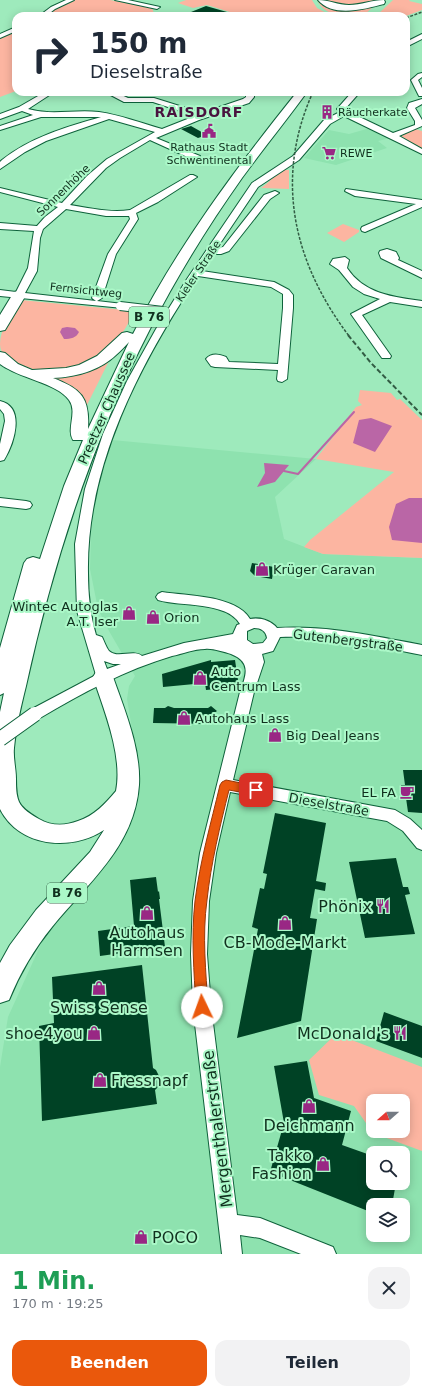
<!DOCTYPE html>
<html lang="de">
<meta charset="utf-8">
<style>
body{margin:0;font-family:"DejaVu Sans",sans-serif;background:#f2f2f3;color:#1f2937;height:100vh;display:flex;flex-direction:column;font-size:15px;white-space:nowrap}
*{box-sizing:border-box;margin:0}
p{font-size:13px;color:#747a83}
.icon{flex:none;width:22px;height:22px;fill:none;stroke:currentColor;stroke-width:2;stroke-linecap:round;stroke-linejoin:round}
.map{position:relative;height:1254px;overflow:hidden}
.panel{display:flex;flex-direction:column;background:#fff;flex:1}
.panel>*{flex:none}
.banner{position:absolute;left:12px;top:12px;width:398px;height:84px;border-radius:12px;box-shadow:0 2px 10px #0003;background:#fff;color:#1f2937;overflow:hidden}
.needle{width:26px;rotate:249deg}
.buttons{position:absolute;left:366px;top:1094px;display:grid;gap:8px}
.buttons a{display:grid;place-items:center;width:44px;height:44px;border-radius:8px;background:#fff;box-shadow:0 2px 10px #0003;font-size:20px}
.pin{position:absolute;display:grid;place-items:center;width:34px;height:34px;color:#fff;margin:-17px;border-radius:8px;box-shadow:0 2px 6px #0006}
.me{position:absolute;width:44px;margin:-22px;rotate:357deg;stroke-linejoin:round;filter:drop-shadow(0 0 3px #0008)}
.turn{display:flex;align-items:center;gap:14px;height:84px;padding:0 12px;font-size:18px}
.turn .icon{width:52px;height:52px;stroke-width:2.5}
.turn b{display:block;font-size:28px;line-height:34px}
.round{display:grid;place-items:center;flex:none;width:42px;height:42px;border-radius:12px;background:#f2f2f3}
.headline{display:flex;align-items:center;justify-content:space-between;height:68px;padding:0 12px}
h1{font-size:24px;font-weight:600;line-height:30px;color:#1e9e55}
.button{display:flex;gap:8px;margin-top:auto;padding:8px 12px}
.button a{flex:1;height:46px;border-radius:12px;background:#ea580c;color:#fff;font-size:16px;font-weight:600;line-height:46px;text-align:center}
.button a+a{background:#f2f2f3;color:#1f2937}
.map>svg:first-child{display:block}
.built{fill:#8ee2af;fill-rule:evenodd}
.green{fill:#fcb5a1;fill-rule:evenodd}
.water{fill:#ba66a6}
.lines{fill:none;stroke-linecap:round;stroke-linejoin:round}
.stream{stroke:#ba66a6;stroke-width:2}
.building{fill:#004225}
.minor-casing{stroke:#0e623b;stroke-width:2}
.highway-casing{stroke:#0e623b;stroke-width:2}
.minor{fill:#fff;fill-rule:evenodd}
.highway{fill:#fff;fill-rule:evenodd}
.rail-far1{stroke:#325d44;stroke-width:1.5;stroke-dasharray:3 1.5;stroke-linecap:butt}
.rail{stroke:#325d44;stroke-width:2;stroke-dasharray:5 2.5;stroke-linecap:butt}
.minor-bridge-far1-casing{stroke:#0e623b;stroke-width:10;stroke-linecap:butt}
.minor-bridge-casing{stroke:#0e623b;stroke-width:16;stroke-linecap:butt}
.minor-bridge-far1{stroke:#fff;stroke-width:8}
.minor-bridge{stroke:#fff;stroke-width:14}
.route{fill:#ea580c;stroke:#983908}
.labels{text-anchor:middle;stroke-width:4;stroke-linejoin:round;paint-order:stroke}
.far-poi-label{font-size:11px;fill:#10301e;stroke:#abf8c8;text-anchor:start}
.far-street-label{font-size:11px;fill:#10301e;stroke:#abf8c8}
.shield{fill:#abf8c8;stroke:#3e6c51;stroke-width:1}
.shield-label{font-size:12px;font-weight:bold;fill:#10301e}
.street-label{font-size:13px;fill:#10301e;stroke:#abf8c8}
.poi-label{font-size:13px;fill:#10301e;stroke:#abf8c8;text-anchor:start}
.far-district-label{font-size:14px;font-weight:bold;letter-spacing:1px;fill:#49133f;stroke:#abf8c8}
.near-poi-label{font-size:16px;fill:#10301e;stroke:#abf8c8;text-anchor:end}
.near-street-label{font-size:16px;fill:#10301e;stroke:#abf8c8}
</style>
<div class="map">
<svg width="422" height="1254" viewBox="0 0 422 1254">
<rect width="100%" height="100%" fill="#9eeabc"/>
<!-- built -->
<path class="built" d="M370,128L390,138L378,141L387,148L336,165L304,158L329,130L349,134Z
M112,440L316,459L275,497L284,539L323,554L422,558V1254H0V1067L8,1017L50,924L120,846L137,801V759L127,699L129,686L135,676L109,631L98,609L90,569L92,508ZM373,1101H403V1131H373ZM373,1153H403V1183H373ZM373,1205H403V1235H373Z"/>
<!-- green -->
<path class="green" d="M75,0H110L152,8L155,16H45L56,8Z
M186,0H312L317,8L332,16H243L207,5L193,8L178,3Z
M317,0L328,5L374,6L363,16C345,16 326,18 317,0Z
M323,0H377C361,8 339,7 323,0Z
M393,0H410L409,1L422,4V10L406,16H376Z
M16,30V91L0,97V37Z
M415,129L422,131V150L401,136V134Z
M283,170H289V189L261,188C269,183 274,175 283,170Z
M343,224L359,230V232L344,242L327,233Z
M21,300L135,311C128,323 118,344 107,352C101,357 82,367 74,369C56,374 0,371 0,344C0,328 12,313 21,300Z
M111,357L86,407L47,375Z
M360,390L391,393L397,400L400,399L422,420V558L323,554L304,547L310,540L394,472L316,459L356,407L362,405L358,401Z
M336,1034L422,1067V1151L373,1133L354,1106L319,1095L309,1060ZM373,1101H403V1131H373Z"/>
<!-- water -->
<path class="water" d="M67,327L75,328L79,332C76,338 71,339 64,339L60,332L62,328Z
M371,418L392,426L375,452L353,443L359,420Z
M264,463L289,465L275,482L257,487L265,473Z
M409,498H422V543L392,540L389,527L396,504Z"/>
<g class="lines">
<!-- stream -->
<path class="stream" d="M284,471L298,474L354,412"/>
</g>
<!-- building -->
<path class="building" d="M206,6L234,14V16H181Z
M191,126L207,135L198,138L181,129Z
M252,563L274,567L272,579L255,576L250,571Z
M211,660V662L235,660L239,687L206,690L205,683L163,687L162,674Z
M168,706L174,708H208L211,706L217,711L213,714V724L153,723L154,708H165Z
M403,770H422V813L408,812L406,798H403L401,785H405Z
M275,813L326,823L316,881L326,883L325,891L315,889L310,918L317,919L301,1021L237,1038L258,929L252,927L260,888L264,889L267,874L263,873Z
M396,858L403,887H408L410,894L405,895L415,934L365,938L349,862Z
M156,877L158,892L159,891L160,899H159L165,947L100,956L98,931L134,926L130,880Z
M142,965L153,1068L156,1070L160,1078L158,1087L155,1090L157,1104L42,1121L39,1026L54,1023L52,977Z
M384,1012L422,1026V1058L376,1041Z
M307,1061L314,1098L351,1111L342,1145L373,1156V1183H396L392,1205H373V1213L270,1172L284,1123L274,1066Z"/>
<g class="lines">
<defs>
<path id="minor" d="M66,0H74L55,9L46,16H39L51,7Z
M115,0H128L160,7L157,9Z
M16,27V31L0,38V34Z
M422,34V39L406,47V42Z
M422,73V77L418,80L422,88V96H419L411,80L418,74Z
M45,92H54L28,109C53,116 74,109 99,112C120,115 141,123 162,129L195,116L153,102H124L105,92H115L128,98H154L202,113L243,99L246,97V92H254V97L249,103L199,120L156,138L200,156V160H194L150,140L120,158L106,168L70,205C90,208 110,213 130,210L190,175H193L197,177L158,202L136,213L138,219L116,254L102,298L97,301L123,304L125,306L123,308L0,296V290L16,292L28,268L34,231L0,229V223L37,226L45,217L58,207L0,192V188L62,203L87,176L107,159L155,132L109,119L46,141L25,152L0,169V162L2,160C31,137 66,127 101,117H41L0,130V126L33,115L22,111L0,119V114L19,107ZM66,209L106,216H129L130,219L108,254L92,298L96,301L25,293L37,271L40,238L43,229Z
M352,92H360L345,109L347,111L393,133L415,125V121L407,108L409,103L422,99V104L415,108L422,120V126L399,136L422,149V154L344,116L330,124L299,160L258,187L217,248L223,247L264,195L275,191L279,193L270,199L229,251L221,254H213L202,271L274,282L289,290L293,295V308L287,379L282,382L278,381L277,379L278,370L215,367L211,366L206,359C211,353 219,354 226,357L229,362L278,364L283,308V294L271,287L198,276C140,364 86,465 88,573C88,594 90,614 96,635L102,637C104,641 106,647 109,651C117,659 134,649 142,656L184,643L233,634L237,625L240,624C227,601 180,607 158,600L156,597L158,594L162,592C187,596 236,595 250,619C259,617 271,620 277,628C326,625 374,636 422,645V655C375,646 328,635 280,637L273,651L262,654L264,662L254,692L233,780L395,810L410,819L422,830V850L417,848L403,831L387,821L230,792L216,853L209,901L207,954L211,1007L237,1215L260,1218L333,1247L336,1254H301L260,1238L240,1235L242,1254H222L193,1007L191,954L193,901L200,853L240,692C246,676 252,662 231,654C224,652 212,648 205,649C194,649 182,654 172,656C125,670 82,693 40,718L35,720L30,718L28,714L30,710L96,675L77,611L75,544L85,489L103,434L127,381L156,329L187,279L252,183L293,156L324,120L340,112L337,109ZM254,628C261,628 266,631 267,638L263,643L253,644L247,640V631ZM104,661L113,664H121L107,669Z
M346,189L422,200V207L365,232L362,231L361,229L362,227L416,204L355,196L345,191Z
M387,249L396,252L399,258L398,260L422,271V278L381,258L379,253L380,251Z
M345,257L349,260L347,268C364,294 393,297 422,301V307L390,302L362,315L391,356L390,358H382L351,314L380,299L364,294L353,287L339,270L330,264L333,259Z
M0,401C26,407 14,444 4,460L0,461V444L5,421L4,414L0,409Z
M0,498L26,501L30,502L32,505L30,508L26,509L0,506Z"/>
<path id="highway" d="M318,0C329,0 338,5 349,5C361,5 372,0 384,0L385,2L384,4C365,9 333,18 318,0Z
M297,92H307C286,121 263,149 242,178C208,226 177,276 150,329C92,442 53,562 26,686C21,706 16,727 14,748C13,758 16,769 16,779C16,787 16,795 19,802C22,809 32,815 39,819C51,826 65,826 78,821C94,816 106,803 116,791C123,756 104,710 93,677L96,672L103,669L110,672L113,677C125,711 141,749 139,785C135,846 87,884 52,927C34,949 20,973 9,1000L0,1003V963L10,945L36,910L90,852L104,830C71,852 19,847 0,809V712L4,693L0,695V648L24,563L27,559L33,557L40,559L64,486L83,440H73C66,429 78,412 69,400C57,383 18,378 0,364V352L5,353L18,364L32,370L66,368L79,365L97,356L122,333L127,332L133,334C177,247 236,168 297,92ZM129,342L88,429C90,397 81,389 53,378C75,377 99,371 116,355C121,351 125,346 129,342Z
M19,291L24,292L26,295L5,330L0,331V315L14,292Z"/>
</defs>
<!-- minor casing -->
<use href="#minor" class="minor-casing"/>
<!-- highway casing -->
<use href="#highway" class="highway-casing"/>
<!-- minor -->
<use href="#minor" class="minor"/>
<!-- highway -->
<use href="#highway" class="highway"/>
<!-- rail-far1 -->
<path class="rail-far1" d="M406,18L422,12
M313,92C274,178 293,262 349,336"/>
<!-- rail -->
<path class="rail" d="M348,335L371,363L422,415"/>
<defs>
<path id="minor-bridge-far1" d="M120,306L163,311"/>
<path id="minor-bridge" d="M0,739L35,714"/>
</defs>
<!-- minor-bridge-far1 casing -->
<use href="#minor-bridge-far1" class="minor-bridge-far1-casing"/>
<!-- minor-bridge casing -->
<use href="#minor-bridge" class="minor-bridge-casing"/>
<!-- minor-bridge-far1 -->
<use href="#minor-bridge-far1" class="minor-bridge-far1"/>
<!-- minor-bridge -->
<use href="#minor-bridge" class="minor-bridge"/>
</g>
<!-- route -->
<path class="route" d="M226,780L256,786L260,787L262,790L260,794L256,795L229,790C220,826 211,863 207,900C202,936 206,972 208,1007L206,1011L202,1013L198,1011L196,1007C194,972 191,936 195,901C200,861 211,823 220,785L222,782Z"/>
<!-- icons -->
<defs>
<symbol id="building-bare" viewBox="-9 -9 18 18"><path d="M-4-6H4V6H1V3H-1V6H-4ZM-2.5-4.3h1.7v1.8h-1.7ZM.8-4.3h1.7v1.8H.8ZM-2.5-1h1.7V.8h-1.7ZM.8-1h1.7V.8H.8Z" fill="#992784" stroke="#abf8c8" stroke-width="2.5" paint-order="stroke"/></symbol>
<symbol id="civic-bare" viewBox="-9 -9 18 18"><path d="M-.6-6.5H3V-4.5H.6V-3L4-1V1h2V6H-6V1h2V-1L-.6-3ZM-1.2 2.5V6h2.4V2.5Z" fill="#992784" stroke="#abf8c8" stroke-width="2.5" paint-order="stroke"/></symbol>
<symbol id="supermarket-bare" viewBox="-9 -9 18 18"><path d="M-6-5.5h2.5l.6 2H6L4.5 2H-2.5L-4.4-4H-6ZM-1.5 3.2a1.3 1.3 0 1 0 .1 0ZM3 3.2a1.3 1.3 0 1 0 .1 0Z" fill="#992784" stroke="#abf8c8" stroke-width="2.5" paint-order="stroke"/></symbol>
<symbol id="shop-bare" viewBox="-9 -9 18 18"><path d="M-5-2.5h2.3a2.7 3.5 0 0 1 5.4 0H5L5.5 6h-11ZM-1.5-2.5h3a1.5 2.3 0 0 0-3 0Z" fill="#992784" stroke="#abf8c8" stroke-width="2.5" paint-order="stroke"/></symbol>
<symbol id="cafe-bare" viewBox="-9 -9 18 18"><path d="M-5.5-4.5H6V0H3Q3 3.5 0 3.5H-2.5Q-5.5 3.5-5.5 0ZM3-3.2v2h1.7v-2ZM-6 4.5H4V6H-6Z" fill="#992784" stroke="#abf8c8" stroke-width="2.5" paint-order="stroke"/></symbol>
<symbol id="restaurant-bare" viewBox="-9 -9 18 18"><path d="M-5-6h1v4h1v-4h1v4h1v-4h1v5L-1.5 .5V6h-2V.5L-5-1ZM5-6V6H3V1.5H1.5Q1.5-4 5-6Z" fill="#992784" stroke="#abf8c8" stroke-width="2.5" paint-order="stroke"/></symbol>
</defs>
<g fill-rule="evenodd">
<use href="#building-bare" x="317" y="102" width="20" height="20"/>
<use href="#civic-bare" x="199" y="121" width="20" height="20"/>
<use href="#supermarket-bare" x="319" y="143" width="20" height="20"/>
<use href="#shop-bare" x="252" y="559" width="20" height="20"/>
<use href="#shop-bare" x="119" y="603" width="20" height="20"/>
<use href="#shop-bare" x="143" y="607" width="20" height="20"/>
<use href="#shop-bare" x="190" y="668" width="20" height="20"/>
<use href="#shop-bare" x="174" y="708" width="20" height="20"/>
<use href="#shop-bare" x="265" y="725" width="20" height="20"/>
<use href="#cafe-bare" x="397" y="782" width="20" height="20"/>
<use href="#restaurant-bare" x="373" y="896" width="20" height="20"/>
<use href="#shop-bare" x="137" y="903" width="20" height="20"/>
<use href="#shop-bare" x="275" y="913" width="20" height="20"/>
<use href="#shop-bare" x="89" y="978" width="20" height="20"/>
<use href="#shop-bare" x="84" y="1023" width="20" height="20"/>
<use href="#restaurant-bare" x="390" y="1023" width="20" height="20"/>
<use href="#shop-bare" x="90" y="1070" width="20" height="20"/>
<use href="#shop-bare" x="299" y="1096" width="20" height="20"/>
<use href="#shop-bare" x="313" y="1154" width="20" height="20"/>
<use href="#shop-bare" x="131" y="1227" width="20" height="20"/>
</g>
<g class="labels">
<!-- far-poi labels -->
<g class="far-poi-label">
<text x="338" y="116">Räucherkate</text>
<text x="209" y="151" text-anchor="middle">Rathaus Stadt<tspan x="209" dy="13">Schwentinental</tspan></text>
<text x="340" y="157">REWE</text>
</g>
<!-- far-street labels -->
<g class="far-street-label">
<text transform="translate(63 190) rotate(-44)" y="4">Sonnenhöhe</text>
<text transform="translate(198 271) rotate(-56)" y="4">Kieler Straße</text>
<text transform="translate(86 290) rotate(6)" y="4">Fernsichtweg</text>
</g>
<!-- shield labels -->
<g class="shield">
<rect x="129" y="307" width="40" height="20" rx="3"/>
<rect x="47" y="883" width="40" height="20" rx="3"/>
</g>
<g class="shield-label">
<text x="149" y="321">B 76</text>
<text x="67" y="897">B 76</text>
</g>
<!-- street labels -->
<g class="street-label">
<text transform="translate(106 408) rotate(-66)" y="5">Preetzer Chaussee</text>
<text transform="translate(348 640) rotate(7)" y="5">Gutenbergstraße</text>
<text transform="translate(329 804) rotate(10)" y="5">Dieselstraße</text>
</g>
<!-- poi labels -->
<g class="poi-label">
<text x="273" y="574">Krüger Caravan</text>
<text x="118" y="611" text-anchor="end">Wintec Autoglas<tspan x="118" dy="15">A.T. Iser</tspan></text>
<text x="164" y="622">Orion</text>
<text x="211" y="676">Auto<tspan x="211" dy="15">Centrum Lass</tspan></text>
<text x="195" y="723">Autohaus Lass</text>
<text x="286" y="740">Big Deal Jeans</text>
<text x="396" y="797" text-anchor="end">EL FA</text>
</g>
<!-- far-district labels -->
<g class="far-district-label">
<text x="199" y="117">RAISDORF</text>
</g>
<!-- near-poi labels -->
<g class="near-poi-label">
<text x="372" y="912">Phönix</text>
<text x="147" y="938" text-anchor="middle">Autohaus<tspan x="147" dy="18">Harmsen</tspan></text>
<text x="285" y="948" text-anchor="middle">CB-Mode-Markt</text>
<text x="99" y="1013" text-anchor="middle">Swiss Sense</text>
<text x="83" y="1039">shoe4you</text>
<text x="389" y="1039">McDonald's</text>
<text x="111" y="1086" text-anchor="start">Fressnapf</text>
<text x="309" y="1131" text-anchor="middle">Deichmann</text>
<text x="312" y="1161">Takko<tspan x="312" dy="18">Fashion</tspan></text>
<text x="152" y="1243" text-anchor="start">POCO</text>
</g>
<!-- near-street labels -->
<g class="near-street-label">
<text transform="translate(217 1129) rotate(-97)" y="6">Mergenthalerstraße</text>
</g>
</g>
</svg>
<div class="buttons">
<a><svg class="needle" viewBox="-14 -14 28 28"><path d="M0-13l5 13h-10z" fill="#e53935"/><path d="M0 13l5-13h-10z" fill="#747a83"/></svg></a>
<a><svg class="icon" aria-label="search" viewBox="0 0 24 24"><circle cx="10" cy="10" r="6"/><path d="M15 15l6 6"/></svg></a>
<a><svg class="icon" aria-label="layers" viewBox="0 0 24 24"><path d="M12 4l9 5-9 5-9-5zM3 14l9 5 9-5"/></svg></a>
</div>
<div class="pin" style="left:256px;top:790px;background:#d93025"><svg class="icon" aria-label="arrive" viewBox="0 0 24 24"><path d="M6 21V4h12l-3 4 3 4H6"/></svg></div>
<svg class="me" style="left:202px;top:1007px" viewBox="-20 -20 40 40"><circle r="19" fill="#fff"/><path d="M0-13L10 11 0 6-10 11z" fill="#ea580c"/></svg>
<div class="banner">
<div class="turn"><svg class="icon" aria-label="right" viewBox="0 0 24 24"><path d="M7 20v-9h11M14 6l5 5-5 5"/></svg><div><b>150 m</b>Dieselstraße</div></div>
</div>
</div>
<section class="panel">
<div class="headline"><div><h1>1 Min.</h1><p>170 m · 19:25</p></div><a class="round"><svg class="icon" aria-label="close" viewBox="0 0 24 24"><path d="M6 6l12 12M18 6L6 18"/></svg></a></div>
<div class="button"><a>Beenden</a><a>Teilen</a></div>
</section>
